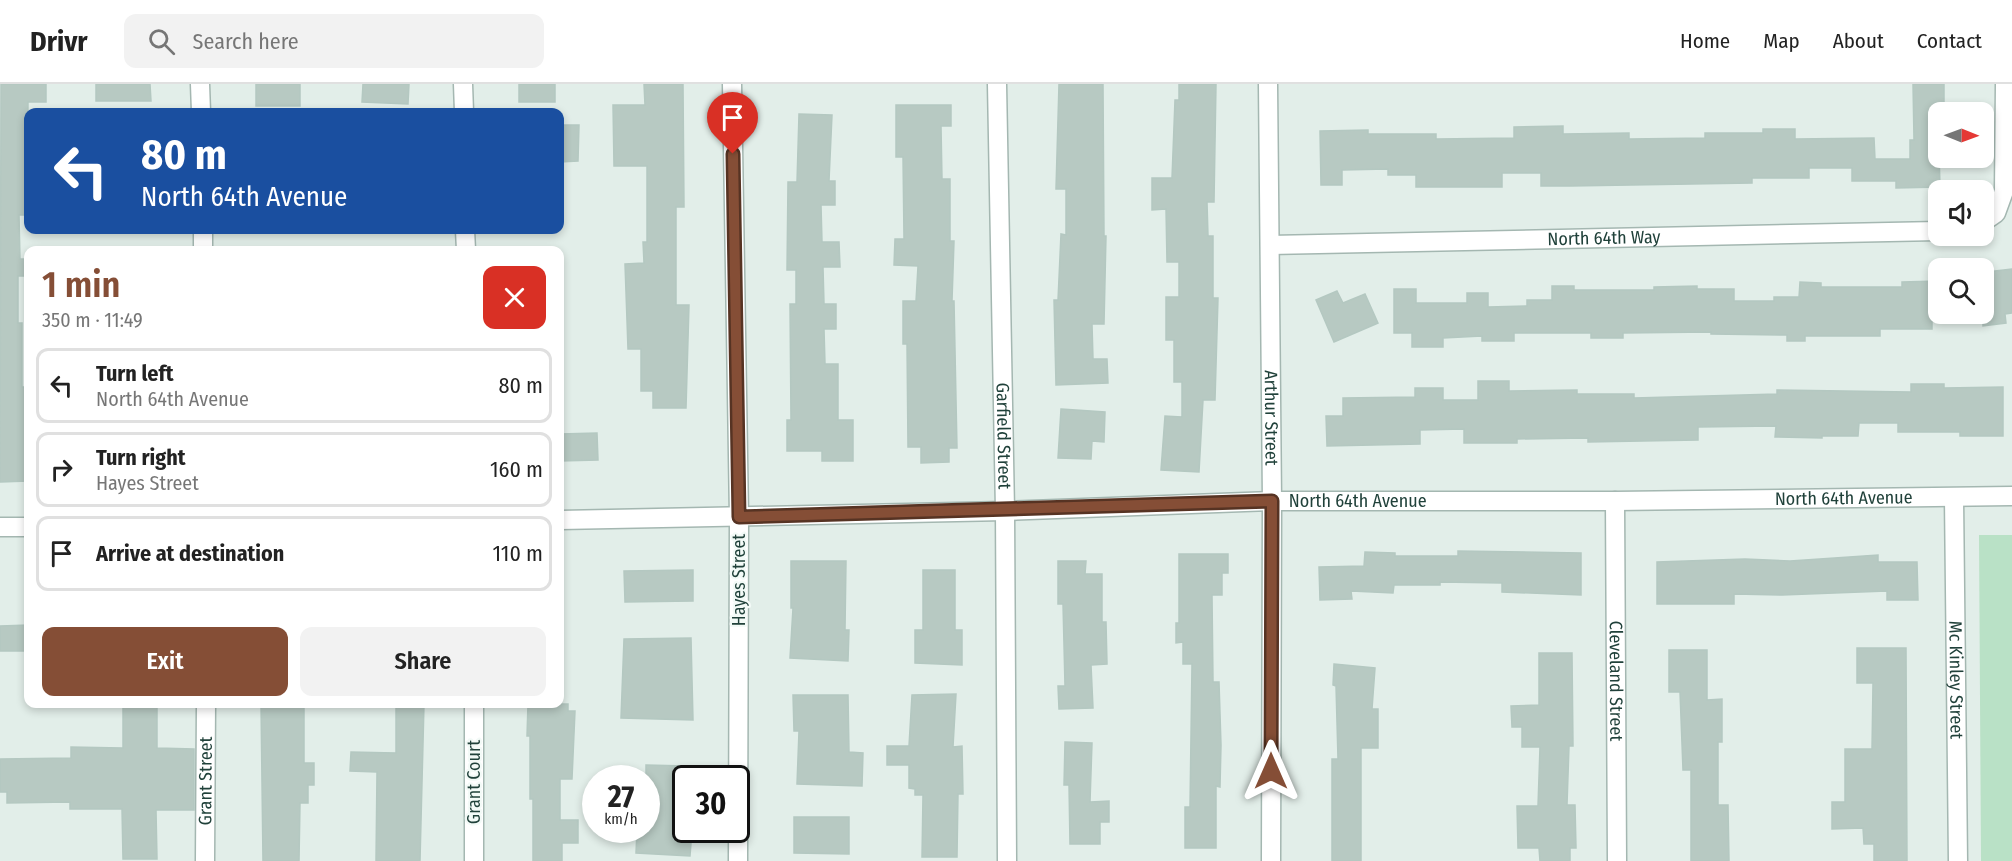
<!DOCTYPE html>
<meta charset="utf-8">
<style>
body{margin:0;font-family:"Fira Sans Condensed",sans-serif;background:#f2f2f2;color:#222;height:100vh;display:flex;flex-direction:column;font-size:22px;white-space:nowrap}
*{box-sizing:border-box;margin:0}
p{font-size:20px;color:#767676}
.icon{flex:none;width:33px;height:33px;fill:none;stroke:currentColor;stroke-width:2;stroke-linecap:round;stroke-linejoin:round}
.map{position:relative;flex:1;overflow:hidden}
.panel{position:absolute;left:24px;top:162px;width:540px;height:462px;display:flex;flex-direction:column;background:#fff;border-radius:12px;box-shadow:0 3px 9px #0003}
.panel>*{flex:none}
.guide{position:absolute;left:24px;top:24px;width:540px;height:126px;border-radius:12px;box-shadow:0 3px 9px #0003;background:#1a4fa0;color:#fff;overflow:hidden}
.needle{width:39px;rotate:91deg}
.fabs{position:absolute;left:1928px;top:18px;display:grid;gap:12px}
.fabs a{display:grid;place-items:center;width:66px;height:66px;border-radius:12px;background:#fff;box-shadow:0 3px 9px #0003;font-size:30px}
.speed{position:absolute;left:582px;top:681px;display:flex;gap:12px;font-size:30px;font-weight:700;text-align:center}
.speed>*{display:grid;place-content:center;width:78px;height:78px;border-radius:50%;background:#fff;box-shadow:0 3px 9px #0003;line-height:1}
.speed small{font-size:15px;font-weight:400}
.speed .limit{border:3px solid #111;border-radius:9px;background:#fff;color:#111}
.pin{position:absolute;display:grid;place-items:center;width:51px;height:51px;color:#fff;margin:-62px -26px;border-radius:50% 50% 50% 0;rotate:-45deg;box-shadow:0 0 6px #0007}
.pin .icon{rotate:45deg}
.me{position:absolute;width:66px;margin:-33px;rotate:0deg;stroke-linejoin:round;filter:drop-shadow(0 0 4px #0008)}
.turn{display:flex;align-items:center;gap:21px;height:126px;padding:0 18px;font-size:27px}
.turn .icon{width:78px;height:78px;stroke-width:2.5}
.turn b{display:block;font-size:42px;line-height:51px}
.round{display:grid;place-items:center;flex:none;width:63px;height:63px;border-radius:12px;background:#f2f2f2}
.overview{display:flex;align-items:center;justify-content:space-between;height:102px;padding:0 18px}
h1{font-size:36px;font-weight:600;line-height:45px;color:#854e36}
.primary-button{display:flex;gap:12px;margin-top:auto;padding:12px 18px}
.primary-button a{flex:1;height:69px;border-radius:12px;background:#854e36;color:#fff;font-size:24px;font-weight:600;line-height:69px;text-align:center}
.primary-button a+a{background:#f2f2f2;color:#222}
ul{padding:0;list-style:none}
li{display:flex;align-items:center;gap:18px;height:75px;margin:0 12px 9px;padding:0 6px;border:3px solid #e0e0e0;border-radius:12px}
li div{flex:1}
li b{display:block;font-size:22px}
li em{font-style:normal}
header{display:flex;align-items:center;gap:36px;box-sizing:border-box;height:84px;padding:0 30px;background:#fff;border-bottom:2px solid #e0e0e0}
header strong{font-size:28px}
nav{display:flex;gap:33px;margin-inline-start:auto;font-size:21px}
.search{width:420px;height:54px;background:#f2f2f2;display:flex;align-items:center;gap:15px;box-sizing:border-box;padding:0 21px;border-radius:12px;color:#767676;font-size:22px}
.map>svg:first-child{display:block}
.green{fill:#b9e1c6}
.building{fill:#b7c9c2;stroke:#b4c8c1;stroke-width:1.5}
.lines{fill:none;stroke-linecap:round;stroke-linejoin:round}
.minor-casing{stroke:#a4b7b1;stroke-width:21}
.tertiary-casing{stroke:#a4b7b1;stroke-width:21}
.minor{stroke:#fff;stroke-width:18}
.tertiary{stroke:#fff;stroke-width:18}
.route-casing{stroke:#563323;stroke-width:15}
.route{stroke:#854e36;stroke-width:10}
.labels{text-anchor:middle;stroke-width:4.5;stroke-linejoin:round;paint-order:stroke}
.street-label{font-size:18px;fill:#20413a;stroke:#f3faf7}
</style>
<header>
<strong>Drivr</strong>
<div class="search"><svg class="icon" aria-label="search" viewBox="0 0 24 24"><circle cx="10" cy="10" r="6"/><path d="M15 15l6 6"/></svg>Search here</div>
<nav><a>Home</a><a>Map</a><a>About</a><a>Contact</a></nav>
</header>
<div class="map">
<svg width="2012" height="777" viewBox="0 0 2012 777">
<rect width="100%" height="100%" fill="#e2eee9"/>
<!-- green -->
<path class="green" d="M1979,451H2012V777H1981Z"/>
<!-- building -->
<path class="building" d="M1,0H46V18H28L27,131H19L20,175H27L28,192H18V239H22V303H28V397L0,398Z
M96,0H150L151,17H96Z
M256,0H300V22H256Z
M363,0H409L408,20L362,18Z
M519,0H555V18H519Z
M644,0H683L684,123H676V221H689L686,324H653V307H641V265H628L625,180L644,179L643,158H647V82H614L613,21H645Z
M1059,0H1103L1104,152H1106L1104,240H1092L1093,275H1107L1108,299L1056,301L1054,216H1058L1061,150L1066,151V105H1056Z
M1179,0H1216L1214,118H1207L1208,152H1213V214H1218L1215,316H1203L1199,388L1161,386L1165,332L1182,333V298H1174V256H1166V213H1179V178H1167L1166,125L1152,126V94H1172L1175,16H1179Z
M1913,0H1944V28H1938L1940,103L1896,104V97H1852V84H1809V94H1752V99L1570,102H1541V89H1502V103H1416V91H1388V85L1342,86V101H1321L1320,47L1368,46V50H1436V55L1514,54V43L1563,42V50L1629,49V55L1705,54V49H1763V45H1795V55L1874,54L1875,75H1910V56H1914Z
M896,21H951V42H941L942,95H950V157H954L952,217H954L957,364H949V378L921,379V363H908L907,260H903V217H916L918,182L894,181L895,155H904L903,73H896Z
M799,30L832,31L829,97H835V121H821L822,158H839L840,183H823L824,220H836V245H824L825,280H838V336H853V377H822V367H787V336H791L790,220H796V186H787L788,98H797Z
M560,41H579L578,77L560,78Z
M2012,185V229L2005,230L2006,239L1983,242V207L1989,206L1987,188Z
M1938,197V220H1932V245H1880V252H1805V257H1787V251L1711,250V248L1623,249V254H1591V249H1514V257H1482V252L1443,254V263H1412V249H1394V205H1416V219H1467V209H1488V223L1527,222V216H1552V202H1574V206H1654V203L1697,202V205H1734V217H1774V213H1799L1800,198L1821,199V203H1902V198Z
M1337,207L1343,219L1365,210L1378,239L1334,258L1316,216Z
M1478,297H1509V307L1577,306V310H1634V314L1777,310V306L1911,308V300H1944V304L2003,303V352H1960V348H1898V339H1859L1858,352H1822V354L1775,353L1776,342L1698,343V356L1588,358V354L1517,355V359H1464V345L1420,346V360L1327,362L1326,332H1343V314L1415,313V304H1443V316H1478Z
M1061,325L1105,328L1104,358L1092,357L1091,375L1058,374Z
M597,349L598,376L560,377V350Z
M1458,467L1581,469V511L1502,508V499L1440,498V501H1394L1393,509L1351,507L1352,515L1320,516L1319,483L1364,482L1365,468L1395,469V472H1458Z
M1179,470H1228V489H1222V511H1212L1213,598H1219L1221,661L1220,703L1216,702V764H1185V723H1190L1192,580H1183V558L1176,559V539H1179Z
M1878,471V478H1917L1918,516H1887V507L1782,511L1734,510V520H1657V478L1745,475L1790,477Z
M791,477H846L845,546H849L848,577L790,574L793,524H791Z
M1058,477H1086L1085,490H1102V538H1106L1107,580L1091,581L1093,624L1059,625L1058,602H1065L1063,520H1058Z
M693,486V517L625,518L624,487Z
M923,486H955V546H962V581L915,579V546H923Z
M28,541V567H0V542Z
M691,554L693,636L621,634L624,555Z
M1857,564H1906L1907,777H1874V760H1864L1863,744L1832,745V718H1845V665H1872L1873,599H1857Z
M1669,566H1707V616L1722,615V658H1718V721H1728L1729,777H1691V686H1683L1680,608H1669Z
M1539,569H1572L1573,662H1569L1567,721H1575L1576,764H1570V777H1540L1539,764H1518L1517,722H1538L1540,663H1522V643H1512L1511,622L1539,621Z
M1334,580L1375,584L1372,625H1378V664H1361V777H1332V675H1338L1336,602L1333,601Z
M956,610L953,663L962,662L963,710H958L957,773H922L923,711H915V705L909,704V681H887V662H909L912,611Z
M793,611H848L849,668L863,669L862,702L797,700L799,647H794Z
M123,620H157V664L194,665V726H156L157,775H123L122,725H70V718L7,719V708H0V675L71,674V663L123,664Z
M261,620H304V679H314V701H308V719H300L299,777H263Z
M396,620H424L420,777H376L377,688L350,687L351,668L396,669Z
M528,620H568V627H575L572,695H560V736H578V759H562V777H533V715H530V652H527Z
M1065,658L1092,659L1090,718L1109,717V738H1100V760H1070L1069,701H1064Z
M646,681L686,682V746H692L690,772L636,769L637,746H646Z
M794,733H849V770L794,769Z"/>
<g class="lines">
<defs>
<g id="minor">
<path d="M200,0L201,28"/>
<path d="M463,0L464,28"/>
<path d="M732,0L739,433L738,777"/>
<path id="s1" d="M997,0L1005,427L1007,777"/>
<path id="s2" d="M1268,0L1272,417L1271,777"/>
<path d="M1983,138L1996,129L2004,107L2005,0"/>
<path d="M203,146V166"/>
<path d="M465,146L466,166"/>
<path id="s3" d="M1270,161L1938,147"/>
<path id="s4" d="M1954,414L1958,777"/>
<path id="s5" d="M1615,417L1617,777"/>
<path d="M474,620V777"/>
<path id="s6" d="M205,777L206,620"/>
</g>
<g id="tertiary">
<path id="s7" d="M560,436L1005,427L1272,417H1615L2012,412"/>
<path d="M0,443H28"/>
</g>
</defs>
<!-- minor casing -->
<use href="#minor" class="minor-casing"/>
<!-- tertiary casing -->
<use href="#tertiary" class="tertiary-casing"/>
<!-- minor -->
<use href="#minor" class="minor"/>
<!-- tertiary -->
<use href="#tertiary" class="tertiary"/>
</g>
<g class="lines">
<defs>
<path id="route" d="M733,70L739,433L1272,417L1271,687"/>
</defs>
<!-- route casing -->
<use href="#route" class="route-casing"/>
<!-- route -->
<use href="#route" class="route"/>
</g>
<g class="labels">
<!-- street labels -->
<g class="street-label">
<text dy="6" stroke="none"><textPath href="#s3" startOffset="334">North 64th Way</textPath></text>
<text dy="6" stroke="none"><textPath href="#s2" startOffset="334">Arthur Street</textPath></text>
<text dy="6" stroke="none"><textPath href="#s1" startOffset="352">Garfield Street</textPath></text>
<text dy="6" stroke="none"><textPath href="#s7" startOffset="1284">North 64th Avenue</textPath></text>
<text dy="6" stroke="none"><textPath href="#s7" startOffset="798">North 64th Avenue</textPath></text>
<text transform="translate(739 496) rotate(-90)" y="6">Hayes Street</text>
<text dy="6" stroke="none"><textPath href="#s4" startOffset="182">Mc Kinley Street</textPath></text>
<text dy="6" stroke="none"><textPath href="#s5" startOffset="180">Cleveland Street</textPath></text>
<text dy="6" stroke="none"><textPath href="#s6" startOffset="80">Grant Street</textPath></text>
<text transform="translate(474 698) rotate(-90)" y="6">Grant Court</text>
</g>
</g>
</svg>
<div class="fabs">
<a><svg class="needle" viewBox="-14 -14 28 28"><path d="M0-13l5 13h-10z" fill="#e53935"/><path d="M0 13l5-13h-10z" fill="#767676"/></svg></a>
<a><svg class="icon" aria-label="sound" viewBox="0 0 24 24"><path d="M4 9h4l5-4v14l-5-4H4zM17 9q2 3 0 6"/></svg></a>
<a><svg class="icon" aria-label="search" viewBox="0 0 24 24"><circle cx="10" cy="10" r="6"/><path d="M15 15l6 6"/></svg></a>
</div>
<div class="speed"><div>27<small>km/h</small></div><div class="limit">30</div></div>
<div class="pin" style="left:733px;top:70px;background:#d93025"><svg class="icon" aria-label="arrive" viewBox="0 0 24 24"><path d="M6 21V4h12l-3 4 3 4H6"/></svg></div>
<svg class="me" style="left:1271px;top:687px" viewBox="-20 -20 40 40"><path d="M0-17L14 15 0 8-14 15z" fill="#854e36" stroke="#fff" stroke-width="4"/></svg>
<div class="guide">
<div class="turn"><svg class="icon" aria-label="left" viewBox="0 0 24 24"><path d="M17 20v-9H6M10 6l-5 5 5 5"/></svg><div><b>80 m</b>North 64th Avenue</div></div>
</div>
<section class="panel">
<div class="overview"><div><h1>1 min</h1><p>350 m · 11:49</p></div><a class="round" style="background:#d93025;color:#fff"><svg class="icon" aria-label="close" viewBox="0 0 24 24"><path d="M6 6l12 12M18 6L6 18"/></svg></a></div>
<ul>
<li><svg class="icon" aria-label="left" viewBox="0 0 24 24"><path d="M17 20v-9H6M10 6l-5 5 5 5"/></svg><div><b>Turn left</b><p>North 64th Avenue</p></div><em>80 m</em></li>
<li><svg class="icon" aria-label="right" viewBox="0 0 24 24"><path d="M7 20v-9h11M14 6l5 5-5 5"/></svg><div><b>Turn right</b><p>Hayes Street</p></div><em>160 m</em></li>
<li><svg class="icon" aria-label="arrive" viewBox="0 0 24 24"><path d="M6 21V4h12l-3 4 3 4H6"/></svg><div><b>Arrive at destination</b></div><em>110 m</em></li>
</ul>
<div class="primary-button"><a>Exit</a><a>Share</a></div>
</section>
</div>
